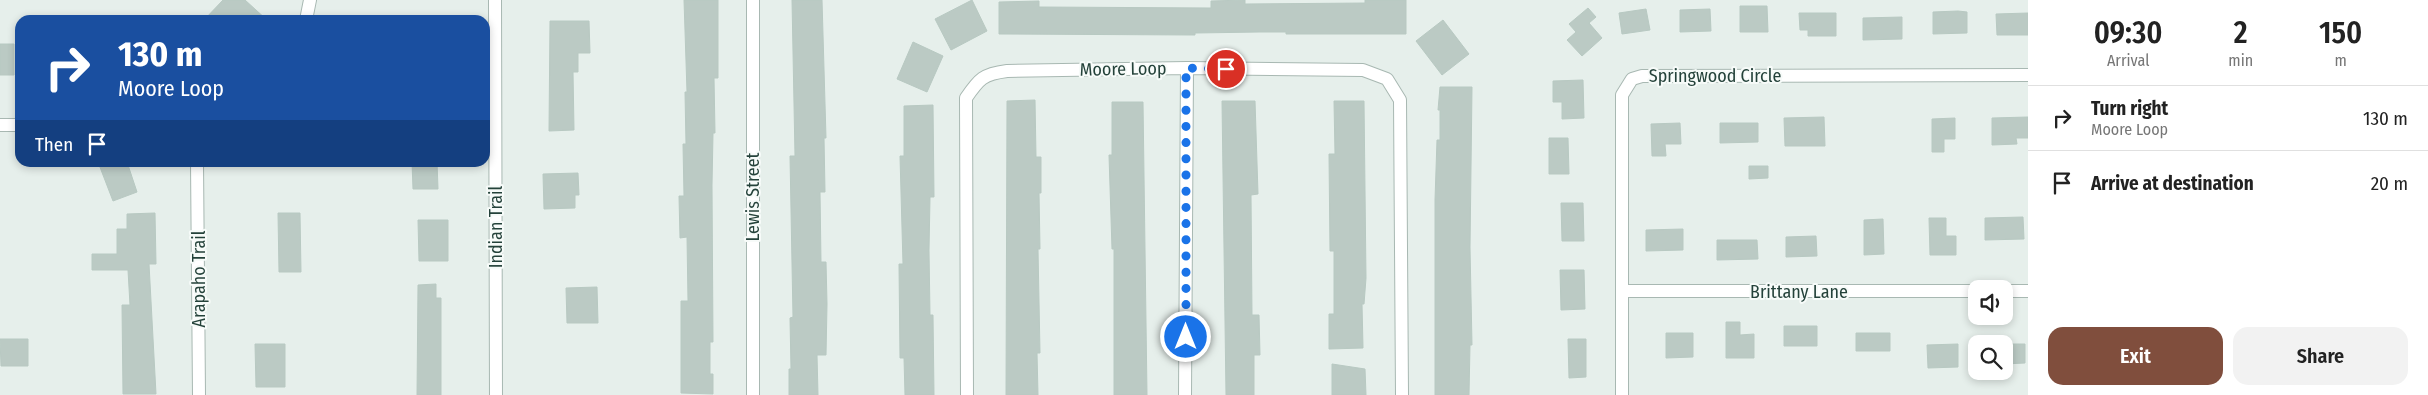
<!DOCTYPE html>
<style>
body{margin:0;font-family:"Fira Sans Condensed",sans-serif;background:#f2f2f2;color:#222;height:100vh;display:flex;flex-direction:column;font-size:19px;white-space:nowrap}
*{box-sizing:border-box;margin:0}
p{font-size:16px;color:#767676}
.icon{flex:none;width:28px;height:28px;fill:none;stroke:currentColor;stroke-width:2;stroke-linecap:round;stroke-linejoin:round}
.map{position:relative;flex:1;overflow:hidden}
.sheet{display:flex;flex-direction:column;background:#fff;width:400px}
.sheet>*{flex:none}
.banner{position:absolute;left:15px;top:15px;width:475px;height:152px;border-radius:15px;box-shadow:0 2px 8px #0003;background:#1a4fa0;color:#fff;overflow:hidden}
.tools{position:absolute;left:1968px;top:280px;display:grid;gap:10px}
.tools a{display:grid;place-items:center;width:45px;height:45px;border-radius:10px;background:#fff;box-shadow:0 2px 8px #0003;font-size:25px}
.pin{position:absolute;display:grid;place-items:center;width:42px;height:42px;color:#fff;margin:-21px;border:2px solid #fff;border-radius:50%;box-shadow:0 1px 5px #0007}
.me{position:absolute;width:55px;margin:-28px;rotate:0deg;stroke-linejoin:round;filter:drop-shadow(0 0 4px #0008)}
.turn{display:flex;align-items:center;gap:18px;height:105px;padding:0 20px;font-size:22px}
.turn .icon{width:65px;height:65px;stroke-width:2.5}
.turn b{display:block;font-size:35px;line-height:42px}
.then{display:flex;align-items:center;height:48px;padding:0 20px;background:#0003;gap:10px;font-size:19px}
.eta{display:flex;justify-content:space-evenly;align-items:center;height:85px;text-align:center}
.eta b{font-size:30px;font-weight:600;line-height:35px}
.button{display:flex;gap:10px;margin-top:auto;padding:10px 20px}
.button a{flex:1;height:58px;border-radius:15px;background:#804e3d;color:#fff;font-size:20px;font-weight:600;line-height:58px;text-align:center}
.button a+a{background:#f2f2f2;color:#222}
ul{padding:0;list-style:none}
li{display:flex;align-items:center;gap:15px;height:65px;padding:0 20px;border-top:1px solid #e0e0e0}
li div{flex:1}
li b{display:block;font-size:19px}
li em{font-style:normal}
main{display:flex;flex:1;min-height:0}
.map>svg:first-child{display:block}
.building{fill:#bbcac4;stroke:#b8c9c2}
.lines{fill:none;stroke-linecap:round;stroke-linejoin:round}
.street-casing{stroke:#a8b8b2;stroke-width:14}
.street{stroke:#fff;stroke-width:12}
.route{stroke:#1a73e8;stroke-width:9;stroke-dasharray:0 16.2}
.labels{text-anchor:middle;stroke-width:4;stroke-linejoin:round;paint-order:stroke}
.street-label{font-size:18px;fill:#24423a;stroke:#f7fbf9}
</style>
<main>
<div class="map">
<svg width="2028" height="395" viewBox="0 0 2028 395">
<rect width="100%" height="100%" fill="#e6efeb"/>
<!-- building -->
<path class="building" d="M223,0H245L267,20H204Z
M684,0H718V78H714L715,133H713L712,185L713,342H710V374H713V394L681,393V301H688L687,237L680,238L679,196H684L683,144H686L685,92H687Z
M792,0H822L826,138H824L825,192H820L821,262H826L827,304L826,355H817L818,395H789V369H791L790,318L793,317L790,156H795Z
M972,0L987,31L951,50L935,19Z
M1245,0V4L1365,3V0H1406V34H1286V32H1259L1195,33V35L999,34V2L1039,1V7L1211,8V1Z
M1740,6H1767L1768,32H1740Z
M1588,8L1596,17L1589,23L1602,38L1582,56L1567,40L1576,32L1569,24Z
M1646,9L1650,30L1622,34L1619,13Z
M1710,9L1711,31L1680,32V10Z
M1958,11L1967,12V33L1933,34V12Z
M1799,13H1836V36H1808V30H1800Z
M2028,13V35H1997L1996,14Z
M1902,17V39L1863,40V18Z
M1443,20L1469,54L1442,75L1416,41Z
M550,21H589L590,53H578V72H573L574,130L549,131Z
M913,42L943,56L927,92L897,79Z
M0,44H14V75H0Z
M1583,80L1584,118L1562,119V102H1553V81Z
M1440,87H1472L1470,247L1472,345H1470L1469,395H1435V200L1437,140H1440V110H1438Z
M1035,100L1036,157H1041V193H1039L1040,249H1038L1040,353H1037L1038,395H1006L1007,101Z
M1222,101H1255L1258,194L1251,195L1252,315H1259L1260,355H1254V395H1226Z
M1334,101H1364L1366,278L1364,304H1362L1363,348L1329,349V314H1334V251H1330L1329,154H1335Z
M1112,102H1143L1147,395H1114V249H1112L1109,155H1112Z
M933,105L934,197H930L929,250L930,315H933L934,395H905L904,358H900L899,264H903L900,156H904V106Z
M1824,117L1825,146H1785L1784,118Z
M2028,117V138H2016L2017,144L1992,145V118Z
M1955,118V139H1944V152H1932V119Z
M1680,123L1681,144H1665L1666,156H1652L1651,124Z
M1720,123H1758V142L1720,143Z
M1549,138H1568L1569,174H1549Z
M98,162H127L137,192L113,201Z
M412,162H437L438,189H413Z
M1749,166H1768V178L1749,179Z
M578,173L579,195H575V208L544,209L543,174Z
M1561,203H1583L1584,241H1562Z
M155,213L156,264H149L156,394H123L122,305H130L128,270H92V254H117V229H127V214Z
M278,213H300L301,272H279Z
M2023,217L2024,239L1985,240V218Z
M1929,218H1946V236H1956V255H1930Z
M1883,219L1884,254L1864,255V220Z
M418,220H448V261H419Z
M1683,229V250L1646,251V230Z
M1816,236L1817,256L1786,257V237Z
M1717,240H1757L1758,259L1717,260Z
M1560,270H1584L1585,309L1561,310Z
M436,284V298H441V395H417L418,285Z
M597,287L598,323H567L566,288Z
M1726,322H1740V335L1754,334V358H1726Z
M1784,326H1817V346H1784Z
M1666,333H1693V357L1666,358Z
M1856,333H1890V351H1856Z
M0,339H28V366H1Z
M1568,339H1586V377L1569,378Z
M255,344H285V387H256Z
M1958,344V367L1928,368L1927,345Z
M2004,344H2025V363L2004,364Z
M1332,364L1365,369L1366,395H1332Z"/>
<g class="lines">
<defs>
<path id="street" d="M495,0L496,395
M306,20L310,0
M0,125H20
M197,162L199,395
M1622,291H1976
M2004,291H2028
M753,395V0
M967,395L966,98C979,79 983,74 1007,71L1187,68L1363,70L1387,79L1400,100L1402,395
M1185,395L1187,68
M1622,395V95L1632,79L1642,76L2028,75"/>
</defs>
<!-- street casing -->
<use href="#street" class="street-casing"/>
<!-- street -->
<use href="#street" class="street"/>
</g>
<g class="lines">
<!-- route -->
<path class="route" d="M1186,337V68L1226,69"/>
</g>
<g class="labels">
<!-- street labels -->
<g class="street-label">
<text transform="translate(1123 69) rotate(-1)" y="6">Moore Loop</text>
<text x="1715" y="82">Springwood Circle</text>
<text transform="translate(753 197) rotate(-90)" y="6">Lewis Street</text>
<text transform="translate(496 227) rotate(-90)" y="6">Indian Trail</text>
<text transform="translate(199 279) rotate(-90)" y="6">Arapaho Trail</text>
<text x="1799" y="298">Brittany Lane</text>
</g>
</g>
</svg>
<div class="tools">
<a><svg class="icon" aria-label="sound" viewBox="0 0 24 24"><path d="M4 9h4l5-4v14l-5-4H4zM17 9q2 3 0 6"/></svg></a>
<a><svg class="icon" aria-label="search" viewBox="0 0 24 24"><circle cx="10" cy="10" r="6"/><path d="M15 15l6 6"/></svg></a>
</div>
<div class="pin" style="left:1226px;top:69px;background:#d93025"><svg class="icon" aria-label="arrive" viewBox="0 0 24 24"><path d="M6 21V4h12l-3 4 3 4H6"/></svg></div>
<svg class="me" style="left:1186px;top:337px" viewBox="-20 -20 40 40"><circle r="17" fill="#1a73e8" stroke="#fff" stroke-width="3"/><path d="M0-11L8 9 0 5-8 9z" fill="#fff"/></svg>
<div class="banner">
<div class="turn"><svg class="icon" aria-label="right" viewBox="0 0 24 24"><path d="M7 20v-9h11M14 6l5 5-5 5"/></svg><div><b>130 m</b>Moore Loop</div></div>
<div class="then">Then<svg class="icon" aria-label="arrive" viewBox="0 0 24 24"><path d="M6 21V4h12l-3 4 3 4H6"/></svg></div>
</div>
</div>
<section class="sheet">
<div class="eta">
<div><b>09:30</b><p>Arrival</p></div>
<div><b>2</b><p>min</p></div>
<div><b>150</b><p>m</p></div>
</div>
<ul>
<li><svg class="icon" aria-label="right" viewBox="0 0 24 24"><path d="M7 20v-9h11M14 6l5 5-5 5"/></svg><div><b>Turn right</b><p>Moore Loop</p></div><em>130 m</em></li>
<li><svg class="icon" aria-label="arrive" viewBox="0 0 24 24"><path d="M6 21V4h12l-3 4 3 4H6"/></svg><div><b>Arrive at destination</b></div><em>20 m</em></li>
</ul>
<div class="button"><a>Exit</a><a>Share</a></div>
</section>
</main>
